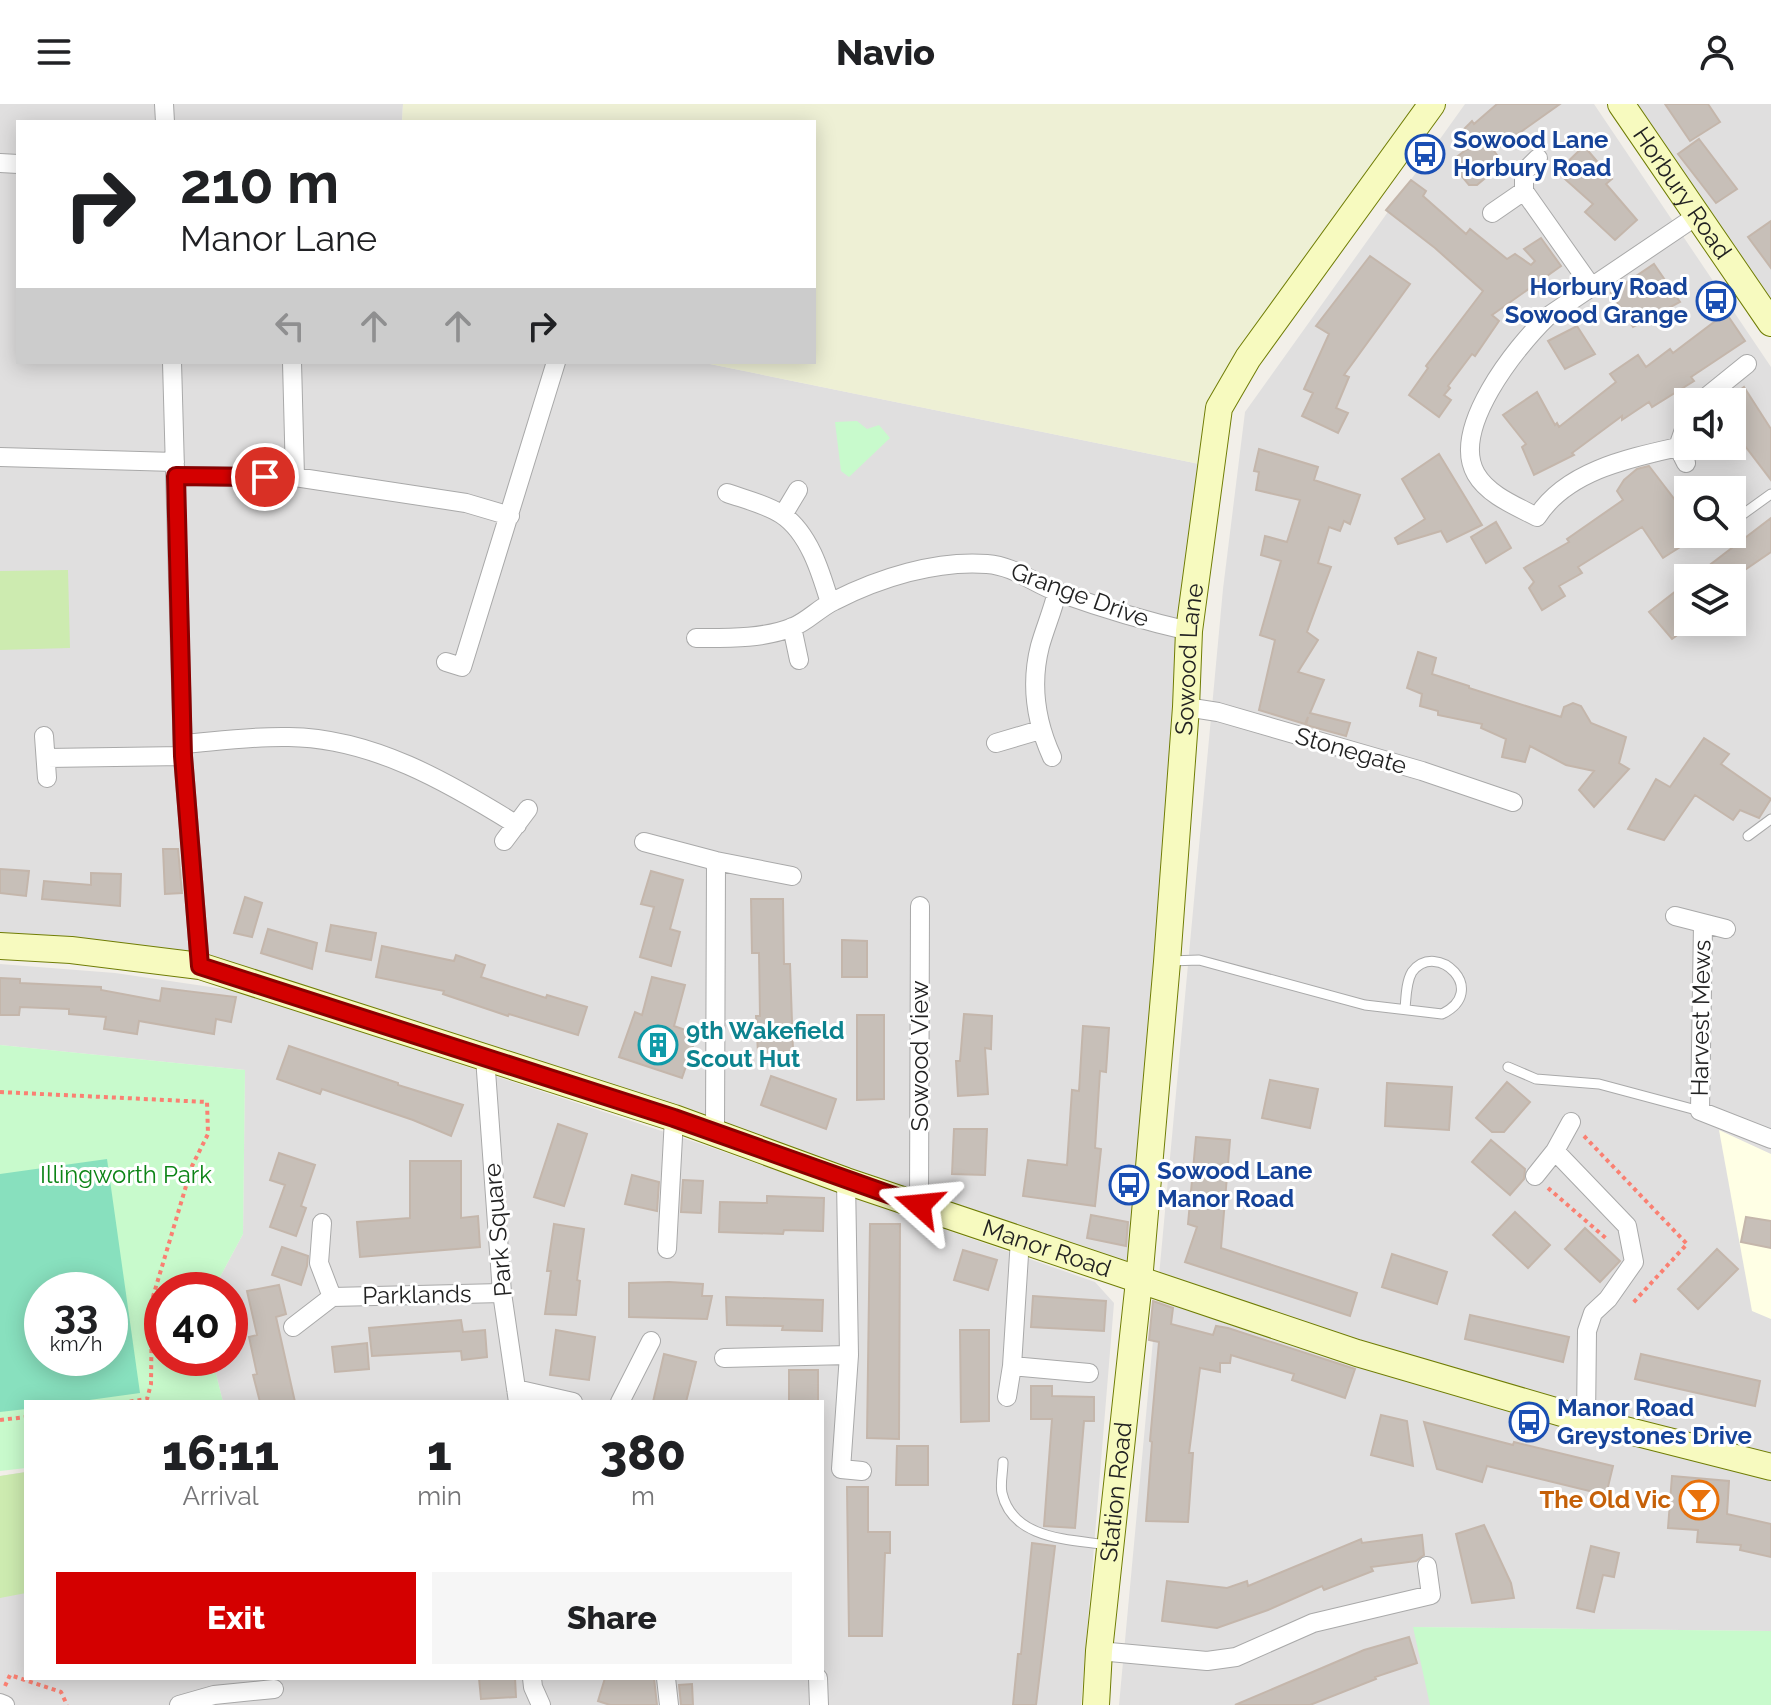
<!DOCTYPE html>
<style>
body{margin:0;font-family:Raleway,sans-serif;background:#f6f6f6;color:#202124;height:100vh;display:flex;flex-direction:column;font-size:30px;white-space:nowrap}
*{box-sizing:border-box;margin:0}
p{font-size:26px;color:#757577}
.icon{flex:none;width:44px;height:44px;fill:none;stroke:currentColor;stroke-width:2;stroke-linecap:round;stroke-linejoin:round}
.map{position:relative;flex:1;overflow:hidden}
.drawer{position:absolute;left:24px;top:1296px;width:800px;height:280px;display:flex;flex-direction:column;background:#fff;border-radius:0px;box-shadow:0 4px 20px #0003}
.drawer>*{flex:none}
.guide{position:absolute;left:16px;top:16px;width:800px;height:244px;border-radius:0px;box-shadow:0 4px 20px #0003;background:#fff;color:#202124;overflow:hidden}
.controls{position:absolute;left:1674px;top:284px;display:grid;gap:16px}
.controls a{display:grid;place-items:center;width:72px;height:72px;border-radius:0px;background:#fff;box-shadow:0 4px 20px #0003;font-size:40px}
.speed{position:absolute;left:24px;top:1168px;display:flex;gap:16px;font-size:40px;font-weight:700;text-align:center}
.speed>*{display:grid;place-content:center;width:104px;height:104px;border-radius:50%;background:#fff;box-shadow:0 4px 20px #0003;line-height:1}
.speed small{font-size:20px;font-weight:400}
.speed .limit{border:12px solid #d22;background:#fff;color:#111}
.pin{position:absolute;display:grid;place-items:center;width:68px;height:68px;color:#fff;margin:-34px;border:4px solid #fff;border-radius:50%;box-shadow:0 2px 8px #0007}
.me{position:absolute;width:88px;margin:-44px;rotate:288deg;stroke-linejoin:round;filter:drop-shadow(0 0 6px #0008)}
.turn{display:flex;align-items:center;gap:28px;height:168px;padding:0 32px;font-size:36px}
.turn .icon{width:104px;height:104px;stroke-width:2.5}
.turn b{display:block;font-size:56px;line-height:68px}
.lanes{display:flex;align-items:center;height:76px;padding:0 32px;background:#0003;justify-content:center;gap:40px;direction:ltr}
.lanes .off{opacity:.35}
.eta{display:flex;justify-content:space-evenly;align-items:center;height:136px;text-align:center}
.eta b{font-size:48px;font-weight:800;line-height:56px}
.button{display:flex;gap:16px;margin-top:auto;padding:16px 32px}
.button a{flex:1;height:92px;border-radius:0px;background:#d40000;color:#fff;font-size:32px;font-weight:800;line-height:92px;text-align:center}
.button a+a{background:#f6f6f6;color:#202124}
header{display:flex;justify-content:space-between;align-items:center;height:104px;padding:0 32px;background:#fff;font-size:36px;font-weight:800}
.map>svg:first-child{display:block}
.residential{fill:#e0dfdf;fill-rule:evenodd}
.education{fill:#ffffe5}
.farmland{fill:#eef0d5}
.grass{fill:#cdebb0}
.park{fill:#c8facc;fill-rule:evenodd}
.pitch{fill:#88e0be;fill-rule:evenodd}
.building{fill:#c7bfb8;stroke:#c4b6ab;stroke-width:2}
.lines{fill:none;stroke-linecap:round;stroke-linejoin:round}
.lane-casing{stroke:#a9a9a9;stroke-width:11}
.street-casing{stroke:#a9a9a9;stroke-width:20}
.secondary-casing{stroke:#707d05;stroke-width:28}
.path{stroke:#fa8072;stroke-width:4;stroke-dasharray:4 4;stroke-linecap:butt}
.lane{stroke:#fff;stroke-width:9}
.street{stroke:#fff;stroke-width:18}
.secondary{stroke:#f7fabf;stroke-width:26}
.route-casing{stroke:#8a0000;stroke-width:20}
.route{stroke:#d40000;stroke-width:14}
.labels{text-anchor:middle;stroke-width:6;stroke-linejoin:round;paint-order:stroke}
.transit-label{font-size:24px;font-weight:bold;fill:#164399;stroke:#fff;text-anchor:start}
.street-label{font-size:24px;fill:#222;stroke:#fff}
.culture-label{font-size:24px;font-weight:bold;fill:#0d838f;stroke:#fff;text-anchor:start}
.park-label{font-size:24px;fill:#0c8416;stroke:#fff}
.food-label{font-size:24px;font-weight:bold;fill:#c56008;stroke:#fff;text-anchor:end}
</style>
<header><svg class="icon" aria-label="menu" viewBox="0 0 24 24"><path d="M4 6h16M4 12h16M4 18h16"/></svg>Navio<svg class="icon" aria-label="person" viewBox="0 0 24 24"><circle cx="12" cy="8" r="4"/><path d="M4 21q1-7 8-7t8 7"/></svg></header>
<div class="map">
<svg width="1771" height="1601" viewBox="0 0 1771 1601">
<rect width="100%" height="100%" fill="#f2efe9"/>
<!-- residential -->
<path class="residential" d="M0,0H403L402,18H18V258H700L1209,362L1139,1177L200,862L0,842Z
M1465,0H1594L1771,263V1527L1414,1523L1431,1601H1119L1223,485L1245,308ZM1688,298H1732V342H1688ZM1688,386H1732V430H1688ZM1688,474H1732V518H1688Z
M1621,0H1771V219Z
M0,860L115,869L238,887L704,1041L1095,1178L1114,1199L1081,1601H0V1372L26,1368V1574H822V1298H223L212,1254H230V1186H213L243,1130L245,966L0,941Z"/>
<!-- education -->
<path class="education" d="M1719,1026L1771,1050V1215L1752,1207Z"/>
<!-- farmland -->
<path class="farmland" d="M403,0H1432L1248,254L1209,362L700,258H814V18H402Z"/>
<!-- grass -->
<path class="grass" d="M68,466L70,544L0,546V467Z
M26,1368V1489L0,1494V1372Z"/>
<!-- park -->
<path class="park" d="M857,317L867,325L879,321L890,334L849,373L841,367L835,318Z
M0,941L245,966L243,1130L213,1186H162V1254H212L223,1298H26V1364L0,1367ZM42,1186H110V1254H42Z
M1413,1523L1771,1527V1601H1430Z"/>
<!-- pitch -->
<path class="pitch" d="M107,1055L140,1289L75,1298H26V1305L0,1308V1070ZM42,1186H110V1254H42Z"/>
<!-- building -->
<path class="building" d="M1497,0H1560L1494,47L1503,59L1477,81H1469L1454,63V55L1467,45L1456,33L1472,17L1474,20Z
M1665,0H1708L1720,18L1690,37Z
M1699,35L1737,85L1716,99L1678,50Z
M1584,42L1612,75L1606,80L1637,116L1615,136L1585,108L1593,100L1557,68Z
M1411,76L1426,87L1423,92L1466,130L1470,125L1507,155L1515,150L1531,161L1535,157L1524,145L1541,134L1561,162L1492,211L1499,217L1475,252L1472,250L1448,282L1450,284L1444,291L1451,296L1439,313L1409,291L1428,264L1426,262L1483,187L1435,144L1386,106Z
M1771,117V164L1748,133Z
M1370,152L1410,180L1344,271L1349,273L1336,304L1348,309L1338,329L1302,312L1313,289L1304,285L1329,230L1316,222Z
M1654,160L1680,198L1633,223L1611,189Z
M1726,209L1745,237L1691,273L1694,277L1652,303L1649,298L1622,316V312L1572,349L1574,351L1534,371L1522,343L1526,340L1503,311L1537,288L1555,321L1557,319L1559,323L1616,278L1610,270L1638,251L1646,263L1670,245L1673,249Z
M1577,222L1595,250L1565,265L1548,237Z
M1744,283L1771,325V376L1732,325V292Z
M1259,345L1318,363L1314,376L1360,391L1350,420L1344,417L1340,427L1329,423L1318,459L1331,463L1307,528L1318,536L1298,568L1324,576L1310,609L1350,619L1346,632L1306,621L1308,613L1305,620L1259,606L1275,536L1260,531L1281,457L1261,451L1265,432L1287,438L1300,396L1256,386L1259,368L1254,367Z
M1439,350L1482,421L1447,438L1441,427L1398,440L1395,434L1425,415L1402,375Z
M1649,362L1682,405L1688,402V438L1663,454L1642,423L1578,463L1582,469L1559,482L1565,492L1542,506L1529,484L1534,478L1524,464L1569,438L1567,435L1623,396L1617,387L1624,376L1637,365Z
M1771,414V448L1733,474H1722L1711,460Z
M1496,418L1511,444L1486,459L1471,433Z
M1676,487L1688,506V518H1695L1672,535L1649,508Z
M1418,548L1436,554L1432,570L1469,582V584L1561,613L1564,603L1573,599L1581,602L1591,619L1626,633L1619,659L1629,665L1594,703L1579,686L1594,667L1566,661L1530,642L1525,658L1502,653L1506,635L1481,624L1482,620L1438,611V607L1420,602L1422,590L1407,584Z
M1704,634L1729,650L1721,660L1771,695L1759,714L1740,706L1733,716L1695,691L1664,736L1628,725L1656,675L1670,683Z
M163,745H178L182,789L165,790Z
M0,765L29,767L26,792L0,789Z
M651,767L683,776L670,825L680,828L671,862L640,853L654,803L641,800Z
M91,769L121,770L120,802L42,795L44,777L91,781Z
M245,793L262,799L252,833L234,829Z
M751,795H783L784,860H790L793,947L758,949L756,912H760L759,849H752Z
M331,821L376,829L371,856L326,847Z
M268,825L317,839L312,865L261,849Z
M842,836L867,837V873H842Z
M382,842L454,857L456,851L485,861L481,873L546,894L547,891L587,903L578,931L509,910L508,912L443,890L444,887L376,873Z
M652,873L685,881L674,922L697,930L682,974L619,953L635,908L642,911Z
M0,874L20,875V879L101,883V886L160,897L162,884L236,893L231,918L216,915L214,930L139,917L137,930L104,925L106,913L69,910V905L20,903L19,911H0Z
M964,910L992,912L991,945L985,944L988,990L958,992L956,957H960Z
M857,911H884V995L857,996Z
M1083,922L1109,924L1106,968L1100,967L1095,1044L1101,1045L1095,1102L1023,1092L1028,1056L1067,1061L1072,986L1079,987Z
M289,942L398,979V981L463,1001L451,1032L413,1016L322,985L320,990L277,975Z
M771,972L836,995L826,1025L761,1001Z
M1270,976L1318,985L1310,1024L1262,1014Z
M1507,978L1530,998L1504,1028H1492L1476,1014Z
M1387,979L1452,983L1449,1026L1385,1022Z
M558,1020L587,1030L564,1102L534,1093Z
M954,1025H987L985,1071L952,1070Z
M1196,1033L1230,1036L1221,1144L1357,1189L1350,1212L1185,1158L1197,1123L1188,1120Z
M1491,1036L1525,1065L1524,1075L1510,1091L1472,1058Z
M279,1049L315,1061L301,1102L306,1104L296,1132L270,1123L285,1081L270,1076Z
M410,1057H461V1114L478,1112L480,1143L360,1153L357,1118L410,1114Z
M632,1071L659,1078L657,1107L625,1100Z
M683,1076L703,1077L701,1109L681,1108Z
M767,1092L824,1094L823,1127L784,1126L783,1130L719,1128L720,1098L767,1099Z
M1515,1108L1550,1141L1528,1164L1493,1131Z
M1091,1111L1128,1118L1126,1142L1087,1134Z
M1746,1113L1771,1117V1144L1741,1138Z
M554,1120L584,1125L577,1176L580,1177L576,1211L545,1210L551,1167H547Z
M870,1120H900L899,1335L867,1334Z
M1585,1124L1620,1157L1600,1178L1565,1145Z
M282,1143L308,1152L307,1162L301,1181L272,1171Z
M1717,1145L1738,1165L1698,1205L1678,1185Z
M963,1146L997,1156L988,1186L954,1176Z
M1392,1150L1447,1168L1437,1200L1382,1183Z
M669,1178L703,1180L702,1192H712L707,1215L629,1213V1179Z
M279,1181L286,1210L276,1213L295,1298H260L253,1271L257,1270L249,1233L257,1231L247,1187Z
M1033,1192L1106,1197L1104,1227L1031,1223Z
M726,1193L823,1196L822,1227L782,1226L783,1222L727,1221Z
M1153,1197L1173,1204L1171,1220L1213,1231L1216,1222L1228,1224L1355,1265L1345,1294L1292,1276L1294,1270L1231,1251L1230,1259H1220V1268L1200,1264L1189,1349H1193L1188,1418L1146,1417L1152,1338L1150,1337L1159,1238L1149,1236Z
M1470,1211L1569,1233L1563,1258L1465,1235Z
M461,1216L463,1228L485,1226L487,1253L462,1256L461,1247L372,1252L369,1224Z
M556,1226L595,1233L589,1276L550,1271Z
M960,1226H989V1317L961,1318Z
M367,1239L369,1265L335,1268L332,1243Z
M664,1250L696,1258L686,1298H653Z
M1641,1250L1760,1277L1755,1302L1635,1275Z
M789,1266H818V1298H789Z
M1031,1282H1052V1292L1094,1293V1317H1084L1075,1424L1044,1422L1052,1315H1031Z
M1381,1311L1407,1317L1413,1362L1371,1351Z
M1424,1318L1513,1341L1514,1338L1613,1362L1606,1391L1487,1362L1482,1378L1437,1365Z
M897,1342H928V1381H896Z
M1672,1372L1729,1377L1727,1410L1771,1420V1453L1740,1446L1741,1441L1697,1438L1698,1426L1668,1424Z
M847,1383H868V1428H890V1449H885L882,1532H849Z
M1484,1421L1511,1479L1514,1494L1472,1499L1456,1430Z
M1422,1431L1424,1451L1416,1457L1371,1463L1373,1467L1324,1486L1322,1482L1268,1506L1217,1524L1162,1517L1167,1477L1227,1484L1247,1477L1248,1482L1361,1435L1362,1439Z
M1032,1439L1055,1442L1036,1601H1013L1018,1550H1021Z
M1591,1442L1619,1449L1614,1473L1603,1471L1594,1508L1577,1504Z
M1409,1533L1417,1559L1375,1573L1376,1575L1310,1601H1235L1364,1546Z
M479,1574H515L516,1593L481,1595Z
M605,1574H654L657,1601H610L598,1597Z
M692,1580L693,1601H681L679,1581Z"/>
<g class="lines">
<defs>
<path id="lane" d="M1732,418L1771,390
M1705,437L1714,430
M1748,732L1771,715
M1170,857L1199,856L1365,901L1442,910C1490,887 1437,835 1412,868C1406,878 1406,894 1405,905
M1508,963L1536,975L1599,980L1700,1007
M1003,1358C1003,1368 1000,1380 1002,1389C1013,1436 1069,1435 1107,1441"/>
<path id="street" d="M164,0L165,18
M0,59L18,60
M1524,87V68L1538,54
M1492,109L1524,87L1591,182
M172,258L183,652L200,862
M292,258L295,373
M1700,298L1747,260
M1678,343C1629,354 1566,367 1537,413C1516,402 1488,391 1476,370C1450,325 1516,243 1547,213L1698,111
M0,353L175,358
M1686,359L1678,343L1688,314
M176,372L295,373L466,399L510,412
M727,389C744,395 765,400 781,410C809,428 821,469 830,499
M783,411L798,386
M792,523L799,556
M696,534C727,534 763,535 793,523C808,517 819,504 834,497C879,474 936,456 987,460C1015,462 1034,480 1060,489C1102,504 1145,517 1189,527
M446,558L462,563L556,258
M1186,603L1218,608L1422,667L1513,698
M44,632L47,674
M996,639L1040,626
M184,640C219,637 254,632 289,633C372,634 448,678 517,721
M1052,653C1036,618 1030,581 1040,542C1045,524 1053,506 1057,488
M47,654L183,652
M504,737L528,705
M644,738L716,757L792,772
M1675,812L1726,825
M1703,821L1700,1007L1771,1035
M485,953L502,1189L518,1298
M715,1029L716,757
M1555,1047L1627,1122L1634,1158L1608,1195L1593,1209L1587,1227L1586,1316
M1535,1072L1555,1047L1571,1018
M846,1077L849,1251L841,1365L862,1367
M919,1101L920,802
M322,1119L319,1159L332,1193
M667,1145L674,1014
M293,1223L332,1193L502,1189
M724,1254L849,1251
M1012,1262L1089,1269
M516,1285L573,1298
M1007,1293L1012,1262L1020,1135
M620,1298L651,1237
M1099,1547L1207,1557L1236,1553L1313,1519L1431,1491L1427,1462
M532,1574L533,1583L541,1601
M666,1574L669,1601
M818,1574L819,1601
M0,1599L5,1601
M179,1601L214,1591L274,1585"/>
<g id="secondary">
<path id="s1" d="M1621,0L1771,219"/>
<path id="s2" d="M0,842L71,846L200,862L674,1014L846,1077L1357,1249L1586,1316L1771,1363"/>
<path id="s3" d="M1096,1601L1099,1547L1139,1177L1167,858L1186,603L1189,527L1219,304L1248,254L1432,0"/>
</g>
</defs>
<!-- lane casing -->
<use href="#lane" class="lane-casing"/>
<!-- street casing -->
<use href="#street" class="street-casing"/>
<!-- secondary casing -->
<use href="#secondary" class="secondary-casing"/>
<!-- path -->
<path class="path" d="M0,988L207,998L208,1030L192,1062L152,1196L151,1280L147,1295L127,1298
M1584,1032L1687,1140L1632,1200
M1548,1084L1608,1136
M0,1316L26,1313
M5,1582L10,1571L61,1588L67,1601"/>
<!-- lane -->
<use href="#lane" class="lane"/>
<!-- street -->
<use href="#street" class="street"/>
<!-- secondary -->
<use href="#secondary" class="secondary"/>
</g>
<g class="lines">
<defs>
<path id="route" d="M265,373L176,372L183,652L200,862L674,1014L919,1101"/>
</defs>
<!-- route casing -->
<use href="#route" class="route-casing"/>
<!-- route -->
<use href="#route" class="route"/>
</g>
<!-- icons -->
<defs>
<symbol id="bus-ring" viewBox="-11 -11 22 22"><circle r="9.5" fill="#fff" stroke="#1a4fb4" stroke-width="1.5"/><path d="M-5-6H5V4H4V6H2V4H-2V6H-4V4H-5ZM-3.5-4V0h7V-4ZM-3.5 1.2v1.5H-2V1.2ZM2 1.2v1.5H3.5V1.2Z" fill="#1a4fb4"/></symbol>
<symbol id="building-ring" viewBox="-11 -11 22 22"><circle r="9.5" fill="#fff" stroke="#0f9aa8" stroke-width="1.5"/><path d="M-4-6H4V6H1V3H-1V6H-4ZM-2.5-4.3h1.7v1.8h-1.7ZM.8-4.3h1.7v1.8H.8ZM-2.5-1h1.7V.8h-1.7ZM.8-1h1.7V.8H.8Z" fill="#0f9aa8"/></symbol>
<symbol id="bar-ring" viewBox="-11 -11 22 22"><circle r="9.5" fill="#fff" stroke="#e8710a" stroke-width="1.5"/><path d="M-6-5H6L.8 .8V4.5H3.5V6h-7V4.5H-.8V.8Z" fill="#e8710a"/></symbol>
</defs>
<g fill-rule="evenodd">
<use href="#bus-ring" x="1403" y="28" width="44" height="44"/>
<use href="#bus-ring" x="1694" y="175" width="44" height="44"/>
<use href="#building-ring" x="636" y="919" width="44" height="44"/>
<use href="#bus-ring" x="1107" y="1059" width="44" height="44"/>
<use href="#bus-ring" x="1507" y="1296" width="44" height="44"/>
<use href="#bar-ring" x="1677" y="1374" width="44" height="44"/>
</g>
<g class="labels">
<!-- transit labels -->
<g class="transit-label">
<text x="1453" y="44">Sowood Lane<tspan x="1453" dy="28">Horbury Road</tspan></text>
<text x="1688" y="191" text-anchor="end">Horbury Road<tspan x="1688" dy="28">Sowood Grange</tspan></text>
<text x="1157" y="1075">Sowood Lane<tspan x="1157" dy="28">Manor Road</tspan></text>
<text x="1557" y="1312">Manor Road<tspan x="1557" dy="28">Greystones Drive</tspan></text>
</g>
<!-- street labels -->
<g class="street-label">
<text dy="8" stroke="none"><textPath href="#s1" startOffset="108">Horbury Road</textPath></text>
<text transform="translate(1080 491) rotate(20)" y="8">Grange Drive</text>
<text dy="8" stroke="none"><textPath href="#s3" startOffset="1050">Sowood Lane</textPath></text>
<text transform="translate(1351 647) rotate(16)" y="8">Stonegate</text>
<text transform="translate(1701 914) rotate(-89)" y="8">Harvest Mews</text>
<text transform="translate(920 952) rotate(-90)" y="8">Sowood View</text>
<text transform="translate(498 1126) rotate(-95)" y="8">Park Square</text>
<text dy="8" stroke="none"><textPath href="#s2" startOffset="1094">Manor Road</textPath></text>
<text transform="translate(417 1191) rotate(-1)" y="8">Parklands</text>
<text dy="8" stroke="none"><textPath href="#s3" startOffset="214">Station Road</textPath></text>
</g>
<!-- culture labels -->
<g class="culture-label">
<text x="686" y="935">9th Wakefield<tspan x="686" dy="28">Scout Hut</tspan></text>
</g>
<!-- park labels -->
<g class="park-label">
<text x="126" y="1079">Illingworth Park</text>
</g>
<!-- food labels -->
<g class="food-label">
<text x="1671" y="1404">The Old Vic</text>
</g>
</g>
</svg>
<div class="controls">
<a><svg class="icon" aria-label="sound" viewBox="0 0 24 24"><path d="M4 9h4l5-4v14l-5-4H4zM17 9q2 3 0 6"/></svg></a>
<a><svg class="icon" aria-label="search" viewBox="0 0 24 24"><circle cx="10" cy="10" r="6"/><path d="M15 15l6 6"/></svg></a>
<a><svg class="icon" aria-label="layers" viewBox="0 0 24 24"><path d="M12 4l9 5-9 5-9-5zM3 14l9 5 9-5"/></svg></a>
</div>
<div class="speed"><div>33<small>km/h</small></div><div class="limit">40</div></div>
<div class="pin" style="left:265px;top:373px;background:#d93025"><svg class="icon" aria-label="arrive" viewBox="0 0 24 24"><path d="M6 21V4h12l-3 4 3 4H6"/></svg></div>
<svg class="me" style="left:919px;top:1101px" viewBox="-20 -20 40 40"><path d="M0-17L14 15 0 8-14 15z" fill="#d40000" stroke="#fff" stroke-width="4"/></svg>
<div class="guide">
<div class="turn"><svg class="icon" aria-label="right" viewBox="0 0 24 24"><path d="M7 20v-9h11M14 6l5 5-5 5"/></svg><div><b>210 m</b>Manor Lane</div></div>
<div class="lanes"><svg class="icon off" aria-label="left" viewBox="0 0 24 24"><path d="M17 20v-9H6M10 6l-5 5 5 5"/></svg><svg class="icon off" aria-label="ahead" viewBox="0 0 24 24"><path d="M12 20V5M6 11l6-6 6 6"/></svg><svg class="icon off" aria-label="ahead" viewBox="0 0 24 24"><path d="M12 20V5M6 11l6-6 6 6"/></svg><svg class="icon" aria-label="right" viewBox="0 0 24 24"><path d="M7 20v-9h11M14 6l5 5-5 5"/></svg></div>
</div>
<section class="drawer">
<div class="eta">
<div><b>16:11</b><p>Arrival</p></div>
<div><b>1</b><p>min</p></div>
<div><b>380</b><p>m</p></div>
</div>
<div class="button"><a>Exit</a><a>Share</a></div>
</section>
</div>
